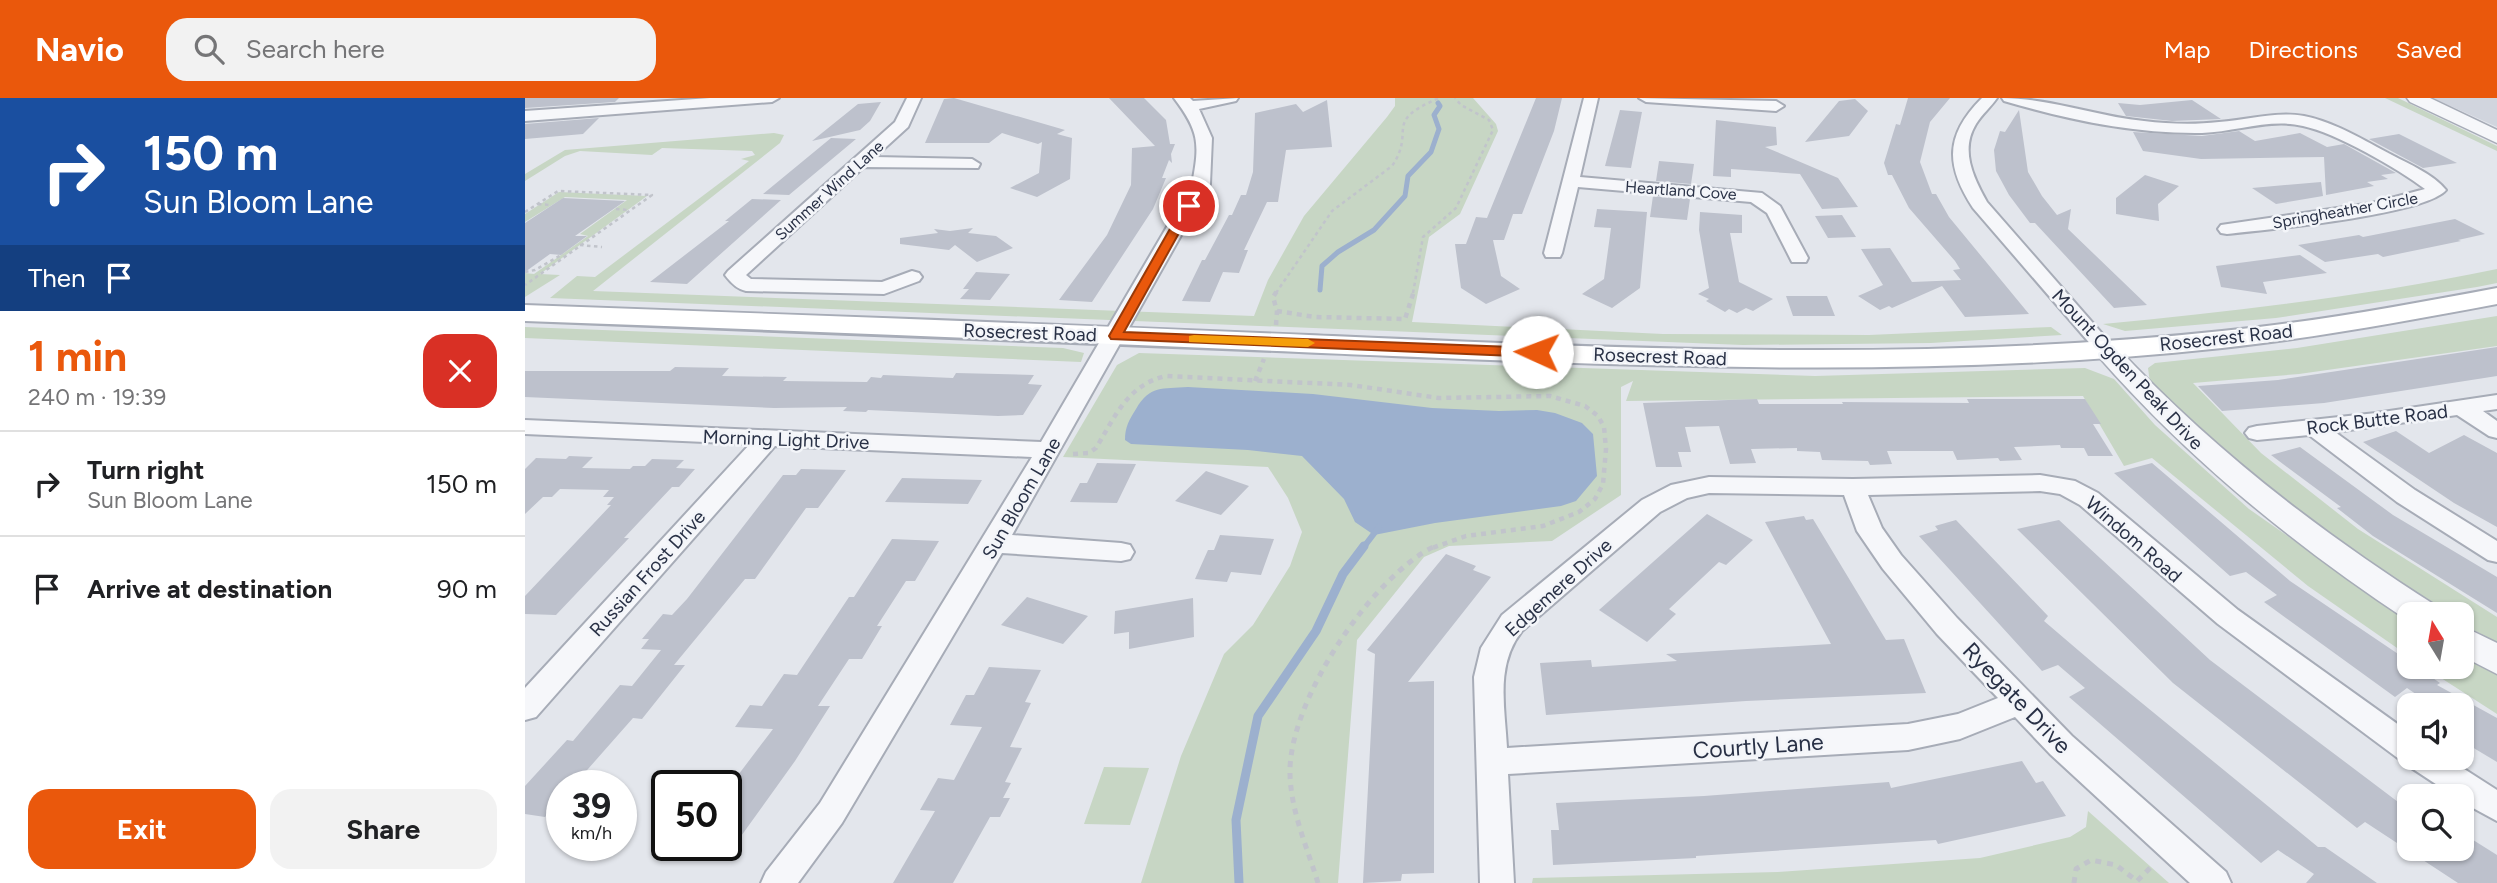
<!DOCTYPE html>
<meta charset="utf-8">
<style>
body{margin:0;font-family:Figtree,sans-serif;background:#f2f2f2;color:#202124;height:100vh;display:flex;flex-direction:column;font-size:26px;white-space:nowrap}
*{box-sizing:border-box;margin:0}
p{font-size:23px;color:#757577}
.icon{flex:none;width:38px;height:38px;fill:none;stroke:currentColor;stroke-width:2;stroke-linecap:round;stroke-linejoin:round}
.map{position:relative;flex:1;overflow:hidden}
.side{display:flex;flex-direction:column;background:#fff;width:525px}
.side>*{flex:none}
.banner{background:#1a4fa0;color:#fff;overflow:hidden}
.needle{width:46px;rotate:349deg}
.tools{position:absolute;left:1872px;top:504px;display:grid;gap:14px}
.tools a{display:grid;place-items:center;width:77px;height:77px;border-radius:14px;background:#fff;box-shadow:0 2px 5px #0004;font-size:35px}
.speed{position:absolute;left:21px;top:672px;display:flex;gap:14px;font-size:35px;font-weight:700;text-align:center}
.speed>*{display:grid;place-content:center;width:91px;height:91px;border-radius:50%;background:#fff;box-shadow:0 2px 5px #0004;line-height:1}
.speed small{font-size:18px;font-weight:400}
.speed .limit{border:4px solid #111;border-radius:10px;background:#fff;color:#111}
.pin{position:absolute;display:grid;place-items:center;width:60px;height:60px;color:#fff;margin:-30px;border:4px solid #fff;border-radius:50%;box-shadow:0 2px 7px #0007}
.me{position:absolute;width:77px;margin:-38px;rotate:272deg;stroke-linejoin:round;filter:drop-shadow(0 0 5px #0008)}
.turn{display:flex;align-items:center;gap:24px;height:147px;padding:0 28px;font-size:32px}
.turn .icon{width:91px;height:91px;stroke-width:2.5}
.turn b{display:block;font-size:49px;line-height:60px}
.then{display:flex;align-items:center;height:66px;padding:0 28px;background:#0003;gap:14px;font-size:26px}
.round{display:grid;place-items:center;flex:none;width:74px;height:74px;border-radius:21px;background:#f2f2f2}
.head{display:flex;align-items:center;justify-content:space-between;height:119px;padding:0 28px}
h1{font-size:42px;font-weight:700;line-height:52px;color:#ea580c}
.primary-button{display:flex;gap:14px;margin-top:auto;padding:14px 28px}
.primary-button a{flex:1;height:80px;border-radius:21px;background:#ea580c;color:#fff;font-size:28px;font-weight:700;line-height:80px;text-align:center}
.primary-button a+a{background:#f2f2f2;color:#202124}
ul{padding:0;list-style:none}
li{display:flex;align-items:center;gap:21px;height:105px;padding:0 28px;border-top:2px solid #e0e0e0}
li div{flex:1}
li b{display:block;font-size:26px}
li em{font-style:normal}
header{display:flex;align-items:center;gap:42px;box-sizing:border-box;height:98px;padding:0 35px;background:#ea580c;color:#fff}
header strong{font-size:33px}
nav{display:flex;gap:38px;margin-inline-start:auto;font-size:24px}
.search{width:490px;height:63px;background:#f2f2f2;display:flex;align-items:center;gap:18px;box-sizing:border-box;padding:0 24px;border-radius:21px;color:#757577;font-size:26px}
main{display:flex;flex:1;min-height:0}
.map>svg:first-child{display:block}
.built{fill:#d1d5de}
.green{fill:#c7d6c4}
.water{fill:#9cb0ce}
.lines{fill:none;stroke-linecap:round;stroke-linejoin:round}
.stream-far2{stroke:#9cb0ce;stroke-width:5}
.stream-far1{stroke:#9cb0ce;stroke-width:6}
.stream{stroke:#9cb0ce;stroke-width:9}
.building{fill:#bdc1cc}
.minor-casing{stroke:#a7acb7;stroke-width:4}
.tertiary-casing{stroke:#a7acb7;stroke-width:3}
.secondary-casing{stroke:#a7acb7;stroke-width:4}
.path-far2{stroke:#c1c4cb;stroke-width:2.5;stroke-dasharray:3.5 3.5;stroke-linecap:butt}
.path-far1{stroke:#c1c4cb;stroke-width:4.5;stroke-dasharray:5 5;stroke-linecap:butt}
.path{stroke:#c1c4cb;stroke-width:5;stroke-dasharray:6 6;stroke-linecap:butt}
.minor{fill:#f6f7fa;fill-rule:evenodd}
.tertiary{fill:#f6f7fa;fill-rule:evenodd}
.secondary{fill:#fff;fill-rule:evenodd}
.route{fill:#ea580c;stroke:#983908;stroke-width:2}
.slow{fill:#f59e0b}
.labels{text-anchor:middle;stroke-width:5;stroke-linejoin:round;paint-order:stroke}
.far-street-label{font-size:16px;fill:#293146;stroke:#f3f5f9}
.street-label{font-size:19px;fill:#293146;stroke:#f3f5f9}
.near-street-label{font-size:23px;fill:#293146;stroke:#f3f5f9}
</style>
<header>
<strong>Navio</strong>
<div class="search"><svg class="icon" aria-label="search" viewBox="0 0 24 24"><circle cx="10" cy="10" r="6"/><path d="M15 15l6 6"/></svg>Search here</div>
<nav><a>Map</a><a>Directions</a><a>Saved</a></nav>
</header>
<main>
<section class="side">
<div class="banner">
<div class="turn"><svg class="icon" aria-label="right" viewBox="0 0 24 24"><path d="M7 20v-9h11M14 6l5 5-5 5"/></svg><div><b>150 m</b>Sun Bloom Lane</div></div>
<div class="then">Then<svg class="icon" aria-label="arrive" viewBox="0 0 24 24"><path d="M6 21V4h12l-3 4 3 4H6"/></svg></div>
</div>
<div class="head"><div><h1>1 min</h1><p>240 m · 19:39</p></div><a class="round" style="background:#d93025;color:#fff"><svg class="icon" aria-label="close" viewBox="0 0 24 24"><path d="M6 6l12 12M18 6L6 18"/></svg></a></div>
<ul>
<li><svg class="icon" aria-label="right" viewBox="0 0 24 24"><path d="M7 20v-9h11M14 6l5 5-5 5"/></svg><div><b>Turn right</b><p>Sun Bloom Lane</p></div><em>150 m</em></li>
<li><svg class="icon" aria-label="arrive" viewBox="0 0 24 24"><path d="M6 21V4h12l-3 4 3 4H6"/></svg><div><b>Arrive at destination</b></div><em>90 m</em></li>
</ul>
<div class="primary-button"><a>Exit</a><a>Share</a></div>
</section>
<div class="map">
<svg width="1972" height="785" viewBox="0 0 1972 785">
<rect width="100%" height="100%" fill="#e3e6ec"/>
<!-- built -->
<path class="built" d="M1908,0H1972V29Z"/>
<!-- green -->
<path class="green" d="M870,0H948L971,26L973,33L935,116L904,139L887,224L1138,236L1344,237L1526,229L1537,237L1406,245L1218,247L25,200L52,178L70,179L224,63L216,61L230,57L227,53L137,50L127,57L55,53L40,58L0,83V76L40,52L249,35L259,37L255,45L68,193L729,218L743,182L779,118L862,19L870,8Z
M1860,0H1873L1972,48V53Z
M34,94L122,98L15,176L35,177L0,199V175L9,176L63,138L55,136L102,102L40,99L0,124V116Z
M1972,171V185L1952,189L1751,220L1600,233L1578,226C1711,213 1842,198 1972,171Z
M1972,218V248L1774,276L1668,285L1736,355L1833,431L1972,519V546L1937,525V516H1923L1896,500L1757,404L1691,350L1625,285L1623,270L1630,265L1772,250Z
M0,229L538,250L559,255L556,264L0,240Z
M614,255L1290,278L1560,270L1589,281L1630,327L1724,411L1885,524V559L1783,488L1627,360L1599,368L1558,298L1101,303L1108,283L1096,289V397L1027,443L924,448L899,459L832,542L813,785H616L656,658L699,556L728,527L765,468L777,434L763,400L743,369L538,359L592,267Z
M1937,555L1972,575V616L1899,569H1937Z
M579,669L624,670L605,727L559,726Z
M1563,713L1644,785H1007L1008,780L1253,774L1455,760L1545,739L1561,729Z"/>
<!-- water -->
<path class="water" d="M663,289L788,296L907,310L974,313L1012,312L1030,315L1057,325L1068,336L1072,378L1051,403L1036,408L910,425L849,437L830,424L819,401L777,358L723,352L606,346L600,342C600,329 604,322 611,311C625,287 637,291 663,289Z"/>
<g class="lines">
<!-- stream-far2 -->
<path class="stream-far2" d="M795,192L797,168L813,154L849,132L880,98L883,78L906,54L914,31L909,17L915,8L913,5"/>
<!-- stream-far1 -->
<path class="stream-far1" d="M838,450L854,429"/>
<!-- stream -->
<path class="stream" d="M714,785L711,722L733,618L791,533L818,476L839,448"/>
</g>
<!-- building -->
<path class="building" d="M0,0H94L90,4L0,10Z
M429,0L540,32L532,36L547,40L545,81L512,99L485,90L514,75L517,44L513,46L477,35L464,45H400L419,1Z
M584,0H619L641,22L645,46H650L646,56L647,65L644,62L637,80H641L628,111L567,204L534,202L582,137L606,87L607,50L630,48Z
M1011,0H1037L1029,33L997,116H988L979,142H968L976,178L995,191L961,206L936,190L930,146H941L951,119L962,120Z
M1383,0H1425L1405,24L1395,64L1407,96H1411L1424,119L1504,216L1440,219L1417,188L1367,210L1364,208L1355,212L1333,198L1358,187L1336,151L1365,150L1387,184L1436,182L1428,172L1435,171L1430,163L1384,110L1367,77H1363L1359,65L1371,26L1375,27Z
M1330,1L1343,13L1324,38L1280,44L1314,3Z
M802,2L807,49L761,52L753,104H742L719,152H723L714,175L698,174L685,204L657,203L677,162H680L704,117H707L716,97H721L728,74L730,15L771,6L778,14Z
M1667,2L1696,21L1647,23L1601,18L1593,5L1615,7Z
M356,4L345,23L335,32L287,43L333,6Z
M1095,12L1117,14L1106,70L1080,68Z
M1494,12L1503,74L1517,98L1532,117L1546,111L1543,131L1622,207L1589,210L1510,125H1505L1484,97L1471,73L1469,52L1475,33L1480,34Z
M74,20L58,36L0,41V26Z
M1191,22L1251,29L1252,47L1240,49L1313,80L1333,109L1297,111L1275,76L1206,71V79L1188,78Z
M1714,33L1730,43L1775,35L1802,49L1819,46L1871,75L1856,77L1863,81L1842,84L1849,88L1801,97L1799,59L1676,61L1618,53L1608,34L1677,38Z
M1874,36L1932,65L1898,70L1844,41Z
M306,40L331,41L264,97L238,96Z
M1134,63L1169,66L1166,86L1131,83Z
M1620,77L1654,88L1633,106L1634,123L1591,116V100Z
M1796,84L1798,98L1751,106L1727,90Z
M1128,98L1165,101L1162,122L1125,119Z
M38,100L100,103L50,138H62L36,157L25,156L0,174V125Z
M227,101L256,102L162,186L125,184L204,123H200Z
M1072,111L1122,114L1115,190L1087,210L1057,196L1079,181L1086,130L1069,129Z
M1175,114L1217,117V135H1205L1214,184L1248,201L1228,213L1221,210L1212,215L1204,211L1200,214L1181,203L1184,201L1173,196L1184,190L1174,132Z
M1317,117L1331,139L1303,140L1290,118Z
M1930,121L1960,136L1933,142L1936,143L1858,159L1853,156L1800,164L1773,147L1834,137L1838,139Z
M448,130L443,135L471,138L488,150L452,164L430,147L424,152L375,146V140L413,135L409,131L425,133Z
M1775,157L1802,175L1738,184L1742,196L1696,189L1691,168Z
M451,174L485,176L465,202L435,201L444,191H438Z
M1261,198H1302L1310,218H1268Z
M1972,249V278L1799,305L1697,313L1673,288L1753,282Z
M150,269L204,270L197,278L262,279L258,283L342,284L346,279L356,280L358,277L428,280L431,275L509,277L503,286L517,287L498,317L473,318L343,312L341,314L318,313L322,309L249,310L0,299V273H145Z
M1232,301L1234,306H1318L1317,304L1444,305L1442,301H1560L1576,326H1568L1588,358H1563L1559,350H1536L1535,347L1489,349L1497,362L1475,363L1473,360L1432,362L1428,353H1362L1367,366L1345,367L1343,363L1297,362L1295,354L1272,353V350L1226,351L1231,365L1205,366L1194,328L1160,329L1166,354H1153L1157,369H1131L1118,305Z
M1871,333L1904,355L1939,337L1972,355V429L1929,405L1838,344Z
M1775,349L1868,417L1972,479V515L1848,438L1812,410L1816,409L1746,357Z
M44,358L68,359L57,370L105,371L108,368H120L127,361L159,362L151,370L170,371L154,389H147L99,440H104L31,517L0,516V498L86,407H82L89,399H78L84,392L35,391L27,399H18L0,416V371L11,360L41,361Z
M572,365L611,366L592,405L545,404L555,385H562Z
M1627,365L1765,483L1885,564V569H1892L1915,585L1912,587L1972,620V664L1937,643V607H1907L1882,590L1870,599L1739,504L1752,497L1721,474L1705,478L1589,375Z
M276,371L321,372L293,410H281L230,481H220L149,567H160L117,621L108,620L48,688H37V700L20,719L0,716V688L42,642L48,643L95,587L107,588L136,552L116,551L124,541H117L138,516L147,517L162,501L258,377H271Z
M681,373L724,388L696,417L650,403Z
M377,380L457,382L443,406L360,404Z
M1182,416L1228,442L1201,467L1194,464L1144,511L1151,516L1122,544L1074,512Z
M1279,418L1281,422L1288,421L1361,542L1379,541L1401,595L1221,603L1021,617L1015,565L1066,562L1067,569L1152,563L1141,556L1306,546L1240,424Z
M1431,422L1523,518L1519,523L1574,570L1793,749H1800L1852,785H1781L1789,776L1753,752L1736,765L1544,599L1560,590L1533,567L1517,573L1394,438L1413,432L1410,428Z
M1534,422L1685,562L1885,713V751H1937V735L1972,757V785H1933L1840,724L1832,730L1648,585L1492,431Z
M695,437L749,441L736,477L706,474L702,484L670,481L683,452H689Z
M367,441L414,443L390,483H381L352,528H357L337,561H324L293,608H305L270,663L201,759V693L248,631L210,629L225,607L237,608L259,576L272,577L324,499H329Z
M921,456L951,468L948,472L966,479L883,584L909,583V775L877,776L876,783L838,785L850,556L842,552Z
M502,499L563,518L538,546L476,527Z
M668,500L669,539L604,551V534L589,536L590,513Z
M464,569L516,572L500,604L506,605L485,649L497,650L480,684L486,685L478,700H485L475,719H465L428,785H368L410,713L395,712L413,680L429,682L457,629L425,627L441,597H449Z
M1497,663L1511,685L1518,683L1541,718L1413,746L1411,742L1171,758V760L1028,767L1026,732H1034L1031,705L1179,698L1364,684L1366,690Z"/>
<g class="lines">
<defs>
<path id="minor" d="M185,0H254L247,4L0,23V13Z
M382,0H396L383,29L350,59L447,61L455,66L453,70L339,69L221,177L226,181L357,184L387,173L394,175L397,179L394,183L359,196L221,193C212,191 206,185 200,177L203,173L370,24Z
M649,0H665L668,3L713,0L711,3L674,11L687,40L685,86L487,437L596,445L605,447L609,454L605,461L596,463L477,455L317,725L273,785H236L241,774L295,705L507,359L250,348L11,619L0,622V590L225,346L0,336V322L516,344L667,86C675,45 674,33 649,0Z
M1059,0H1073L1055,79L1237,95L1255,108L1283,160L1281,164H1267L1242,115L1226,104L1053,89L1037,155L1035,159H1021L1019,155Z
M1114,0L1251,3L1259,8L1251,13L1121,4Z
M1457,0H1472C1466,9 1457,16 1451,26C1435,52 1448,79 1462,104L1588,248L1592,252L1588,256H1574L1448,110C1420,67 1420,37 1457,0Z
M1477,0C1524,0 1571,18 1619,23C1643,26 1669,27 1694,24C1722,22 1751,13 1779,18C1810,24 1840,43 1867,57C1884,66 1908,76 1921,92C1900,117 1740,132 1702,136L1696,135L1693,131L1696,127L1847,105L1900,91C1872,70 1811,35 1778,28C1746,20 1710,34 1677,35C1609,36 1544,22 1479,3Z
M1972,297V311L1958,313L1972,323V340L1964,338L1932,317L1810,334L1890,392L1972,443V464L1963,462L1872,404L1784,337L1732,342L1724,340L1720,335L1724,330L1732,328L1851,315Z
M1515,377L1550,383L1573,395L1713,512L1885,635V660H1922L1972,692V723L1937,704V698H1929L1885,669L1883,664L1874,661L1693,526L1555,407L1535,396L1515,393L1343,397L1357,430L1376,457L1432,520L1547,638L1701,774L1706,785H1665L1525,656L1490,619L1435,641L1383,652L983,676L989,785H955L949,579L956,550L977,517L1117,402L1146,387L1184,379L1328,381ZM1184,395L1319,397L1332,433L1358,471L1412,536L1473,600L1433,616L1383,626L982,650C980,609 970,567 997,533L1135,414L1162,400Z"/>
<path id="tertiary" d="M1882,0H1905L1972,32V45L1885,4Z
M1581,244L1590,247C1685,349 1792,432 1910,507L1915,516H1885V524C1769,447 1664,362 1572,257L1568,252L1572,247Z
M1937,528L1972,545V576L1937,558Z"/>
<path id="secondary" d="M1972,190V206C1881,223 1790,240 1697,250C1391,283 1081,267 774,254C516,243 258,232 0,223V207C261,216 523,226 784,237C1088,250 1394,265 1697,233C1790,224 1881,207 1972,190Z"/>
</defs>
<!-- minor casing -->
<use href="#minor" class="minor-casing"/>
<!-- tertiary casing -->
<use href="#tertiary" class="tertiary-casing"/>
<!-- secondary casing -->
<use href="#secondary" class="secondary-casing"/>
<!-- path-far2 -->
<path class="path-far2" d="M13,106L25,107
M91,111L103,112
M0,114L33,93L127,97L0,187
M55,147L77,149
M0,174L10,172L38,156
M751,195L807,113L867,68C892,31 856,25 914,0
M888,195L898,139L931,110L968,32L964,22L936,7L930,0"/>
<!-- path-far1 -->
<path class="path-far1" d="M752,213L790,219L880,221L889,193
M751,227L752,213L748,199L752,193
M730,283L739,261
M548,356L564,355L571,350C590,319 602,287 641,278L826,287L914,300L1025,298L1060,308L1073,318L1079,329L1081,351L1078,386L1070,401L1054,414L1018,428L941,438L907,450"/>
<!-- path -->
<path class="path" d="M793,785C782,749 766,714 765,676C763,604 846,479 910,448
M1549,785L1551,771L1566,762L1591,767L1612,783L1629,766"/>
<!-- minor -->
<use href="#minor" class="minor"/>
<!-- tertiary -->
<use href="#tertiary" class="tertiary"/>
<!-- secondary -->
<use href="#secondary" class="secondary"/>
</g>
<!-- route -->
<path class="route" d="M664,104L669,108L599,234L1012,250L1019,254L1012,259L586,241L584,238L658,108Z"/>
<!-- slow -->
<path class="slow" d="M669,237L783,241L790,245L783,249L664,244V238Z"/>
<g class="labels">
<!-- far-street labels -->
<g class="far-street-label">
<text transform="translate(304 92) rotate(-42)" y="6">Summer Wind Lane</text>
<text transform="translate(1156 92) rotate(4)" y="6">Heartland Cove</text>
<text transform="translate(1820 112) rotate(-10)" y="6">Springheather Circle</text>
</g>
<!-- street labels -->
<g class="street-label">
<text transform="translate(505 234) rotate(2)" y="7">Rosecrest Road</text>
<text transform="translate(1701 239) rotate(-6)" y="7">Rosecrest Road</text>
<text transform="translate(1135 258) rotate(2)" y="7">Rosecrest Road</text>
<text transform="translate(1603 271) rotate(47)" y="7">Mount Ogden Peak Drive</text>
<text transform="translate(1852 321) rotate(-7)" y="7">Rock Butte Road</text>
<text transform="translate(261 341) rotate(2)" y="7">Morning Light Drive</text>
<text transform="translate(496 400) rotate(-60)" y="7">Sun Bloom Lane</text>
<text transform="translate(1609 441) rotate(41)" y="7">Windom Road</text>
<text transform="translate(122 475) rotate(-48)" y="7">Russian Frost Drive</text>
<text transform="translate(1033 489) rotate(-42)" y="7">Edgemere Drive</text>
</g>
<!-- near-street labels -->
<g class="near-street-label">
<text transform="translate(1492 600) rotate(46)" y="8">Ryegate Drive</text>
<text transform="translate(1233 648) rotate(-4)" y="8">Courtly Lane</text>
</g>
</g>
</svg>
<div class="tools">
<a><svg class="needle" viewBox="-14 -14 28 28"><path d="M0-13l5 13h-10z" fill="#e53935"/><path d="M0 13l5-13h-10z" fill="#757577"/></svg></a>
<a><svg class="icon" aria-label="sound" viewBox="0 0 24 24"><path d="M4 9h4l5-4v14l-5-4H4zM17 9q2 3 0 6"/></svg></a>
<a><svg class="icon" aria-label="search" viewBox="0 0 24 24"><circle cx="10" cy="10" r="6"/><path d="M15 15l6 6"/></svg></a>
</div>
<div class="speed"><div>39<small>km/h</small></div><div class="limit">50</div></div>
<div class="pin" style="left:664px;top:108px;background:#d93025"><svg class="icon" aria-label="arrive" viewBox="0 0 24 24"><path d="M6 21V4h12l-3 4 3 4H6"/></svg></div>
<svg class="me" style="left:1012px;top:254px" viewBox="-20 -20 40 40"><circle r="19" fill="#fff"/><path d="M0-13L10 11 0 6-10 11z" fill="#ea580c"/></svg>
</div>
</main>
